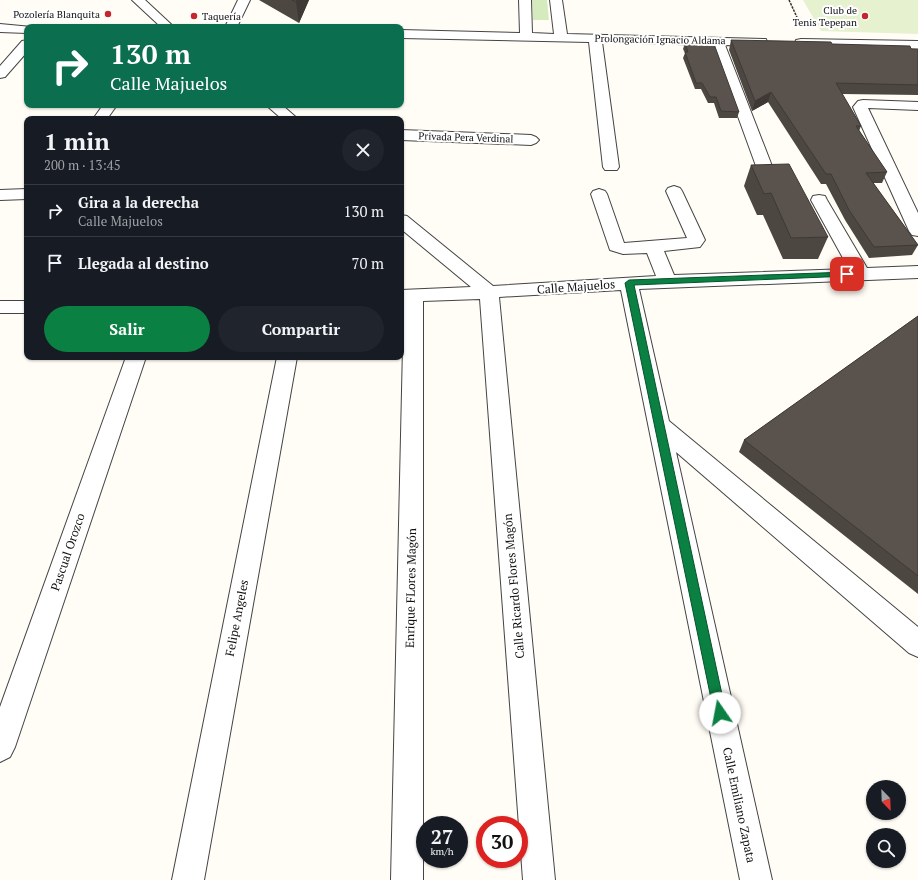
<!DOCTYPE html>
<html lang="es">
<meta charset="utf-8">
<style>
body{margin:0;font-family:"PT Serif",serif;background:#20242c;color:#f1f3f6;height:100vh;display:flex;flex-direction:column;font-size:15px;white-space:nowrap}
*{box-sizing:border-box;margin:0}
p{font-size:13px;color:#9ea1a6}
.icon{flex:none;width:22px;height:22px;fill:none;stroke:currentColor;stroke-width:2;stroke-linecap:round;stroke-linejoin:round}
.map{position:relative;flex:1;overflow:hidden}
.sheet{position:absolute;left:24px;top:116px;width:380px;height:244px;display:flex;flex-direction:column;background:#171b24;border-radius:8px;box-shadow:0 1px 3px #0004}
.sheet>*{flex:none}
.banner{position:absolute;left:24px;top:24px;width:380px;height:84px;border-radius:8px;box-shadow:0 1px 3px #0004;background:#0b6e4f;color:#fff;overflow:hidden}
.needle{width:26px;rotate:157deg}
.controls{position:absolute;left:866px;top:780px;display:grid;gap:8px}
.controls a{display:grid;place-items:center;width:40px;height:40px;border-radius:50%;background:#171b24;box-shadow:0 1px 3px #0004;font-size:20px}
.speed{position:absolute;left:416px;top:816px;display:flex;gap:8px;font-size:20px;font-weight:700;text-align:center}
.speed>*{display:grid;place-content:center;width:52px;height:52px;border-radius:50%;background:#171b24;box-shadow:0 1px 3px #0004;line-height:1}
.speed small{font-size:10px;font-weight:400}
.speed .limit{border:6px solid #d22;background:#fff;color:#111}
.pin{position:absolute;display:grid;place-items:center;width:34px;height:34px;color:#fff;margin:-17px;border-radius:8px;box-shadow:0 2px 6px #0006}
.me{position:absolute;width:44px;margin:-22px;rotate:348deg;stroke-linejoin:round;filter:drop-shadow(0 0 3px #0008)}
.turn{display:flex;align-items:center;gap:14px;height:84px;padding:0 20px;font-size:18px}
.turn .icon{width:52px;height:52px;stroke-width:2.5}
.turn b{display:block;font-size:28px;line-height:34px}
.round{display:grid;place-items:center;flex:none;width:42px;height:42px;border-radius:21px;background:#20242c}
.head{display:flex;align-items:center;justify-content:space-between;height:68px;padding:0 20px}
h1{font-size:24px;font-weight:800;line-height:30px}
.action{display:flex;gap:8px;margin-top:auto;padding:8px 20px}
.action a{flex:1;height:46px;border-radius:24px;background:#0b8043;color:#fff;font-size:16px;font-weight:800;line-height:46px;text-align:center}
.action a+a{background:#20242c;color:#f1f3f6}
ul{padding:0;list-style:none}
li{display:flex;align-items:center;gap:12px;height:52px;padding:0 20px;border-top:1px solid #363941}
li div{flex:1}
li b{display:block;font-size:15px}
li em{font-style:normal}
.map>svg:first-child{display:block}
.green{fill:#d5ebbd}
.pitch{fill:#e6f2cf}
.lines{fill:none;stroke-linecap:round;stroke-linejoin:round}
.minor-casing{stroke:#444;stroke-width:2}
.path{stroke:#333;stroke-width:1.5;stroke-dasharray:2.5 1;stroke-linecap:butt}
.minor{fill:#fff;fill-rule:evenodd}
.wall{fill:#4d4742}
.shaded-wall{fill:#3f3936}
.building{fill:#5a524d;stroke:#3f3936}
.route{fill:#0b8043;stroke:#07532c}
.poi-dot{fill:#c4262e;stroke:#fff;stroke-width:1.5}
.labels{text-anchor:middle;stroke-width:4;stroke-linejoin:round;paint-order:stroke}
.far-poi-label{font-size:10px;fill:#111;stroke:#fff;text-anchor:end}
.far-street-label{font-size:10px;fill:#111;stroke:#fff}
.street-label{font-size:12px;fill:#111;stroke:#fff}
</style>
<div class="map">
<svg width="918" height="880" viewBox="0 0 918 880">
<rect width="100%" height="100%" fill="#fffdf5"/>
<!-- green -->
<path class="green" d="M532,0H547L549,20H533Z"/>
<!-- pitch -->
<path class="pitch" d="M803,0H918V34L821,31Z"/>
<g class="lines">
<defs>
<path id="minor" d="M132,0H145L174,27H161Z
M238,0H250L237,27H225Z
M519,0H531L532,33L554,34L550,0H562L567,34L766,39L767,42L766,45L761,46L725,45L772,166L770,169H758L756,166L712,45L602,42L619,167L617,170H605L603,167L589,42L401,38V30L520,33Z
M0,24L32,27H27V33L0,32Z
M801,39L918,41V49L796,46L795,43L796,40Z
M27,40V52L5,77L0,78V66L22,41Z
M863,100L918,102V110L868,108L918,213V236L912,235L909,231L853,107L858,101Z
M103,105H117L107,119H93Z
M266,105H282L298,119H282Z
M401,130L531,135L536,137L539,140L536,143L531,145L401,140Z
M674,186L680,188L682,191L705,240L700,247L664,251L674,275L849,269L811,200L813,196L819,195L825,196L827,200L867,268L918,266V278L639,289L669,421L918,627V657L909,653L676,452L772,880H740L621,290L499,297L555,880H523L480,299L423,301V880H391L404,302H401V290L471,287L401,229V215L407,216L493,286L656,276L647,253L623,254L610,250L591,194L593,191L599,189L605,191L607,194L624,243L687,238L666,191L668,188Z
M27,189V199L0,200V190Z
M0,301H27V313H0Z
M126,357H146L15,747L10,757L0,762V707Z
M277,357H297L204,880H172Z"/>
</defs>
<!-- minor casing -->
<use href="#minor" class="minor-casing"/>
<!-- path -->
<path class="path" d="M789,0L801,26"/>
<!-- minor -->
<use href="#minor" class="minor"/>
</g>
<!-- wall -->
<path class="wall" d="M259,0H309L299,23Z
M731,40L832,44L918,49V95L842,94L861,126L859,131L887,172L882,183H873L918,245L912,255L869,258L845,220L826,184H821L768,102L752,111L729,50Z
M685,43L739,112L737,118H719L714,103H708L701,89H695L683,58L685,53L683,49Z
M751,165L828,237L818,259H783L763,215H757L744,186Z
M918,316V594L739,452L744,440Z"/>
<!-- shaded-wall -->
<path class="shaded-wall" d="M297,0H309L299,23L296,2Z
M771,92L768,102L752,111L755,101Z"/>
<!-- building -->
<path class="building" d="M292,0H297L296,2Z
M731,40L831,42L832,44L910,46L911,49H918V85L836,83L861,126H856L887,172L866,173L918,245L874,247L849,210L831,174H826L771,92L755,101Z
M685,43L714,44L739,112L721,111L716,97H710L702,83H696L685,52H688Z
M789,164L828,237L791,238L771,193L764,194L751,165Z
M918,316V576L744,440Z"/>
<!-- route -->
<path class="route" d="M847,272L849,273V276L634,285L726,713L724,717L720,719L716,717L714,713L625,283L629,280Z"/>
<!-- markers -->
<g class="poi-dot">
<circle cx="108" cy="14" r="4"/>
<circle cx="194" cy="16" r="4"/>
<circle cx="865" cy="16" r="4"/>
</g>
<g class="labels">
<!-- far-poi labels -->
<g class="far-poi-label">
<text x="857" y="14">Club de<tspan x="857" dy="12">Tenis Tepepan</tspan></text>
<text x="100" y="18">Pozolería Blanquita</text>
<text x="202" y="20" text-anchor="start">Taquería</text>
</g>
<!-- far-street labels -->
<g class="far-street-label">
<text transform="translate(660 39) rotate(1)" y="4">Prolongación Ignacio Aldama</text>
<text transform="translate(466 137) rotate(2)" y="4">Privada Pera Verdinal</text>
</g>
<!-- street labels -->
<g class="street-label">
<text transform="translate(576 287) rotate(-4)" y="4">Calle Majuelos</text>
<text transform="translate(68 552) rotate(-71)" y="4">Pascual Orozco</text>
<text transform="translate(514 586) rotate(-95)" y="4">Calle Ricardo Flores Magón</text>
<text transform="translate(411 588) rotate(-89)" y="4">Enrique FLores Magón</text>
<text transform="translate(237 618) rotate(-79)" y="4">Felipe Angeles</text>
<text transform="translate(739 805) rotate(78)" y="4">Calle Emiliano Zapata</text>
</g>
</g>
</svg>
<div class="controls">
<a><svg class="needle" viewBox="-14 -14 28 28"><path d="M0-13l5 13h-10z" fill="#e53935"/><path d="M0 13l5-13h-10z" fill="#9ea1a6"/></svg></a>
<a><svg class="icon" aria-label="search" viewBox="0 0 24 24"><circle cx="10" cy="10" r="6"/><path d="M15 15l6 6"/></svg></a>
</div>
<div class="speed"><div>27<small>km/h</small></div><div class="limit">30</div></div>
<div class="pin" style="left:847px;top:274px;background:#d93025"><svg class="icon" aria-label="arrive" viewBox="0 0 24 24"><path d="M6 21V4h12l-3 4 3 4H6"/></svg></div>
<svg class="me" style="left:720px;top:713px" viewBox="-20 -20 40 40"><circle r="19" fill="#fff"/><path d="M0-13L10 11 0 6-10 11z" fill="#0b8043"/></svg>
<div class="banner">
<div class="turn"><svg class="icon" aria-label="right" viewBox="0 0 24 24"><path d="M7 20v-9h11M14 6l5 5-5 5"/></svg><div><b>130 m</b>Calle Majuelos</div></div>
</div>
<section class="sheet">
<div class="head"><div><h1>1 min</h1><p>200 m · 13:45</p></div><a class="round"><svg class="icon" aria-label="close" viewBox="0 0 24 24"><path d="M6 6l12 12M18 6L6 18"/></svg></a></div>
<ul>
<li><svg class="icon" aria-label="right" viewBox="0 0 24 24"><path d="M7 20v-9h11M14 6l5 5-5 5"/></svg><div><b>Gira a la derecha</b><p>Calle Majuelos</p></div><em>130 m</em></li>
<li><svg class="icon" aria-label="arrive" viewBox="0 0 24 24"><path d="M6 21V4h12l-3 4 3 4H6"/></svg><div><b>Llegada al destino</b></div><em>70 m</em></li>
</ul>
<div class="action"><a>Salir</a><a>Compartir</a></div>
</section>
</div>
